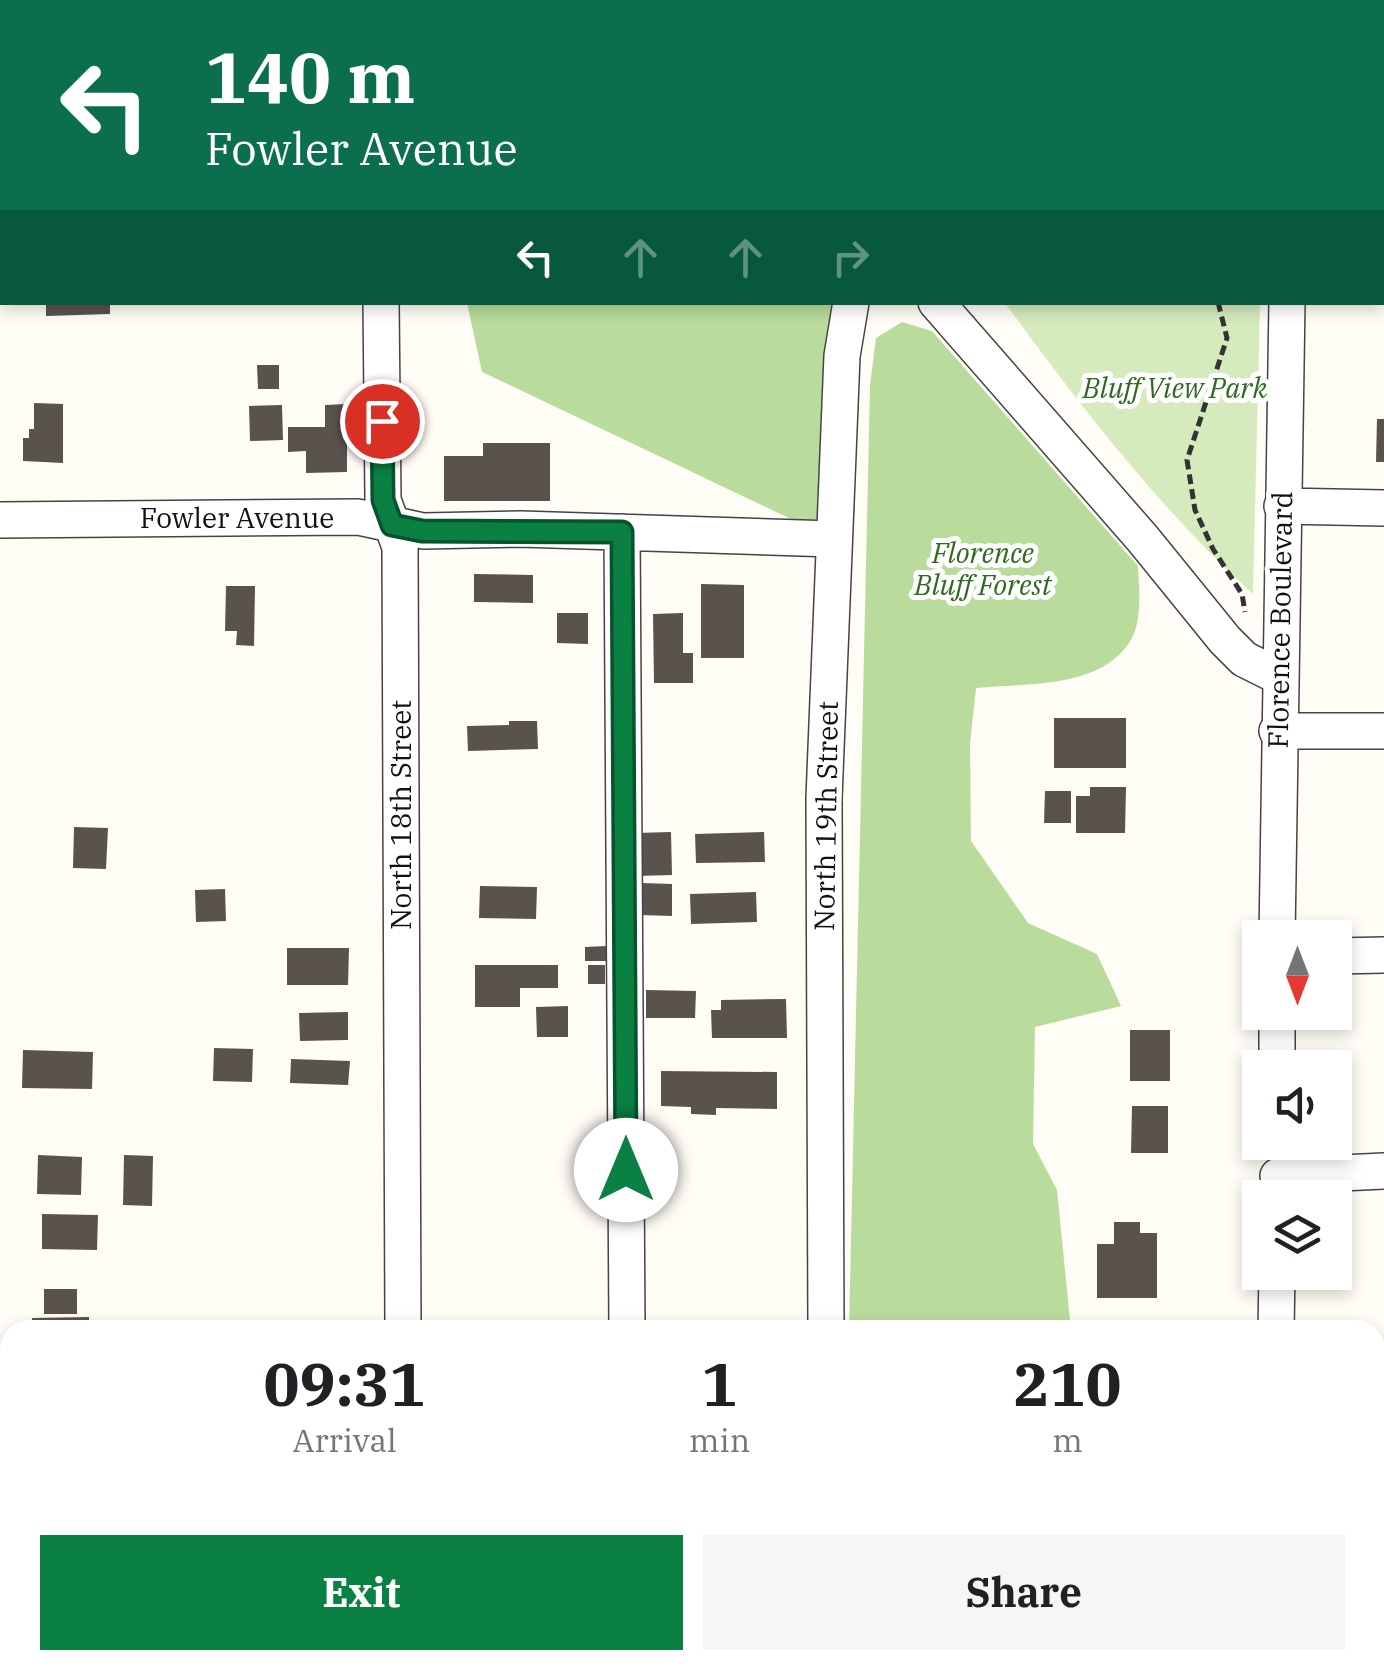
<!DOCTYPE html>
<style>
body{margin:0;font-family:"IBM Plex Serif",serif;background:#f6f6f6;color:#202124;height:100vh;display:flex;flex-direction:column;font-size:38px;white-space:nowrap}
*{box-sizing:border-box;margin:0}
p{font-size:32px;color:#757577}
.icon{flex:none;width:55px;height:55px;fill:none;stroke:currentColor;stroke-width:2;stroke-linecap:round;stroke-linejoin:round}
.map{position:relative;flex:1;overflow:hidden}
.drawer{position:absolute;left:0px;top:1320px;width:1385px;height:350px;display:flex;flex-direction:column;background:#fff;border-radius:30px 30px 0 0;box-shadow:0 5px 15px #0003}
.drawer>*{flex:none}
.guide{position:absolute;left:0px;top:0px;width:1385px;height:305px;box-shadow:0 5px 15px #0003;background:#0b6e4f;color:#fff;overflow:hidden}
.needle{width:65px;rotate:180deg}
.fabs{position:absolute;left:1242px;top:920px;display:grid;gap:20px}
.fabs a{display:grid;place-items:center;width:110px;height:110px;border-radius:0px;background:#fff;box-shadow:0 5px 15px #0003;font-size:50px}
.pin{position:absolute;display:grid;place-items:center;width:85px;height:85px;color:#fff;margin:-42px;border:5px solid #fff;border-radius:50%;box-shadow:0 2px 10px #0007}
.me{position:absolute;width:110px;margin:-55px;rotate:0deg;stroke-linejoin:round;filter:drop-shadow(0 0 8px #0008)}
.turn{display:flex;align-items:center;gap:35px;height:210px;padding:0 40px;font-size:45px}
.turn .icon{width:130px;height:130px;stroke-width:2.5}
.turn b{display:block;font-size:70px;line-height:85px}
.lanes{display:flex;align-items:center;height:95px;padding:0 40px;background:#0003;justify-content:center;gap:50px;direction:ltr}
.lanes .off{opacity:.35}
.eta{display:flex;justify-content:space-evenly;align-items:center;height:170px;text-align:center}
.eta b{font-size:60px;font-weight:700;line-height:70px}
.button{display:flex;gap:20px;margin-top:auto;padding:20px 40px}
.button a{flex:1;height:115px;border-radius:0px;background:#0b8043;color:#fff;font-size:40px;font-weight:700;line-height:115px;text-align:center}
.button a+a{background:#f6f6f6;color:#202124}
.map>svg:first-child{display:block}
.green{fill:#d5ebbd}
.forest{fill:#b9dc9c}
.water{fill:#b9e0f7;stroke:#3f96cf;stroke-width:2.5}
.building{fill:#5a524d}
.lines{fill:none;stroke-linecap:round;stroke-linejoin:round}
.minor-casing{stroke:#444;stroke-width:38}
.path{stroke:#333;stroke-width:5;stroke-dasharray:10 5;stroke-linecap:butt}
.minor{stroke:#fff;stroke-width:35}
.route-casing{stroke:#07532c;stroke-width:25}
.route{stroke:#0b8043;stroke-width:18}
.labels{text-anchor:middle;stroke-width:10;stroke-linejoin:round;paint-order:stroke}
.park-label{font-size:28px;font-style:italic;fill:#2f6b1f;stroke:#fff}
.street-label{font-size:28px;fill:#111;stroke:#fff}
</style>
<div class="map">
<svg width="1384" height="1670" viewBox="0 0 1384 1670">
<rect width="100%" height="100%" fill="#fffdf5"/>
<!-- green -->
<path class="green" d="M1005,303H1260L1253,594C1158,507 1080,406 1005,303Z"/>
<!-- forest -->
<path class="forest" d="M399,0H1252L399,2Z
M467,303H855L833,539L482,372Z
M902,322L932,331L1138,566C1139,588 1143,623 1129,643C1098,689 1026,683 976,688L970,743L971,841L1028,923L1097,954L1121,1006L1035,1027L1033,1144L1057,1190L1071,1330H849L870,385L876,338Z
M973,1660H1106L1108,1670H975Z"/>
<!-- water -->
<path class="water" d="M808,1660H961L963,1670H808Z"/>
<!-- building -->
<path class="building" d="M46,302H110V314L46,316Z
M257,365H279V389H258Z
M34,403L63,404V463L23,461V438H29V429H34Z
M347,404V472L306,473V451L288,452V427H325V405Z
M282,405L283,440L250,441L249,406Z
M1377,419H1384V462H1376Z
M483,443H550V501H444V456H483Z
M474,574L533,575V603L474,602Z
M701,584L744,585V658H701Z
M226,586H255L254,646L236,645L237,631H225Z
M557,613H588V644L557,643Z
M683,613V653H693V683H654L653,614Z
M1054,718H1126V768H1054Z
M509,721H537L538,749L468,751L467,726L509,725Z
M1090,787H1126L1125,833H1076V796H1090Z
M1045,791H1071V823H1044Z
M74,827L108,828L106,869L73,868Z
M671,832L672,875L637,876L636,833Z
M764,832L765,862L696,863L695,834Z
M642,883L672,884V916L641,915Z
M480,886L537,887L536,919L479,918Z
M225,889L226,921L196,922L195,890Z
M756,892L757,922L691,924L690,894Z
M606,946V961H585V947Z
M287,948H349L348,985H287Z
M475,965H558V988H520V1007H475Z
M588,965H605V984H588Z
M646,990L696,991L695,1018H646Z
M786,999L787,1038H712L711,1010H721V1000Z
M568,1006V1037H537L536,1007Z
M348,1012V1040L300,1041L299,1013Z
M1130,1030H1170V1081H1130Z
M214,1048L253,1049L252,1082L213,1081Z
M23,1050L93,1052L92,1089L22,1088Z
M291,1059L350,1061L348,1085L290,1083Z
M661,1071L777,1072V1109L716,1108V1115L691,1114V1107L661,1106Z
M1132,1106H1168V1153H1131Z
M38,1155L82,1157L81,1195L37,1194Z
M124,1155L153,1156L152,1206L123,1205Z
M42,1214L98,1215L97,1250L42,1249Z
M1114,1222H1140V1233H1157V1298H1097V1244H1114Z
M44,1289H77V1314H44Z
M89,1317V1330H32V1318Z
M564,1323V1330H472V1326Z
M13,1660H64V1670H13Z
M473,1660H514V1670H474Z"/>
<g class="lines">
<defs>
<path id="minor" d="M378,0L379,2
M1293,2V0
M381,302L383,500L400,547L403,1330
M936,302L1143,539L1225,640L1244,659L1278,676
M1282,506L1384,508
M0,520L358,517L423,531L521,529L833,539
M622,532L627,1330
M1277,731H1384
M1277,938L1287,302
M1335,956L1384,955
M1277,1012V1068
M1278,1176L1384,1171
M826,1330L824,798L842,356L851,302
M1276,1330L1277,1272
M1375,1405H1384
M0,1497H10
M1375,1654H1384
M390,1660V1670
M761,1660L762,1670
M1148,1660L1149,1670
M1282,1660V1670
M551,1670V1660"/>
</defs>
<!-- minor casing -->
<use href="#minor" class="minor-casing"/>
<!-- path -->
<path class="path" d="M1252,2V0
M1218,302L1227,338L1187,460L1195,510L1213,549L1242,594L1245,612"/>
<!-- minor -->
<use href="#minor" class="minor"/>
</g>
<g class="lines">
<defs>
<path id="route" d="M382,421L383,500L392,525L422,531L622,532L626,1170"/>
</defs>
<!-- route casing -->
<use href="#route" class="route-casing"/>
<!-- route -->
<use href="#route" class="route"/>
</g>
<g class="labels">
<!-- park labels -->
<g class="park-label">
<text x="1175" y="398">Bluff View Park</text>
<text x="983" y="563">Florence<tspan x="983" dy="32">Bluff Forest</tspan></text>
</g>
<!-- street labels -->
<g class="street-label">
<text x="237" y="528">Fowler Avenue</text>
<text transform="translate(1280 620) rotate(-89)" y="10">Florence Boulevard</text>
<text transform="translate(401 815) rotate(-90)" y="10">North 18th Street</text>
<text transform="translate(826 816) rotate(-89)" y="10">North 19th Street</text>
</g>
</g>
</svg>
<div class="fabs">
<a><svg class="needle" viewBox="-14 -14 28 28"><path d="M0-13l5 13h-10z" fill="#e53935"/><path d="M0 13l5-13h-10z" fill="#757577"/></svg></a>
<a><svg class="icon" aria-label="sound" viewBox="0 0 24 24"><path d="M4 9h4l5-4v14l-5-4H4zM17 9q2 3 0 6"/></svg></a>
<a><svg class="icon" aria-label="layers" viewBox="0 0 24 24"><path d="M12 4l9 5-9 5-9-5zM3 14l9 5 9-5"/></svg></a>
</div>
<div class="pin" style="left:382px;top:421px;background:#d93025"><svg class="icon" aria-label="arrive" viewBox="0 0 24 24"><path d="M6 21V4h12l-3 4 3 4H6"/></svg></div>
<svg class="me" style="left:626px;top:1170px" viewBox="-20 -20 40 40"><circle r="19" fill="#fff"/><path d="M0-13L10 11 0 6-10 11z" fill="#0b8043"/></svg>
<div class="guide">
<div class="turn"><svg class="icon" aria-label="left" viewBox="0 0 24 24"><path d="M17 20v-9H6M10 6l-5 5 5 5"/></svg><div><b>140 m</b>Fowler Avenue</div></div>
<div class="lanes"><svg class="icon" aria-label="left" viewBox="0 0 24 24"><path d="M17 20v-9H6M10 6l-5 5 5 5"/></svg><svg class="icon off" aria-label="ahead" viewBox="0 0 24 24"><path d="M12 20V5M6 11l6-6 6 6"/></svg><svg class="icon off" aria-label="ahead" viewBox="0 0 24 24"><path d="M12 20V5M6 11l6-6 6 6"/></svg><svg class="icon off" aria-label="right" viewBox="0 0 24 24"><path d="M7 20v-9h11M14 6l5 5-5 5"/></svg></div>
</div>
<section class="drawer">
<div class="eta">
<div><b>09:31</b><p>Arrival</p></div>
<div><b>1</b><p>min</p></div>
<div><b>210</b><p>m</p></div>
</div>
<div class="button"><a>Exit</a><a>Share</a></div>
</section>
</div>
